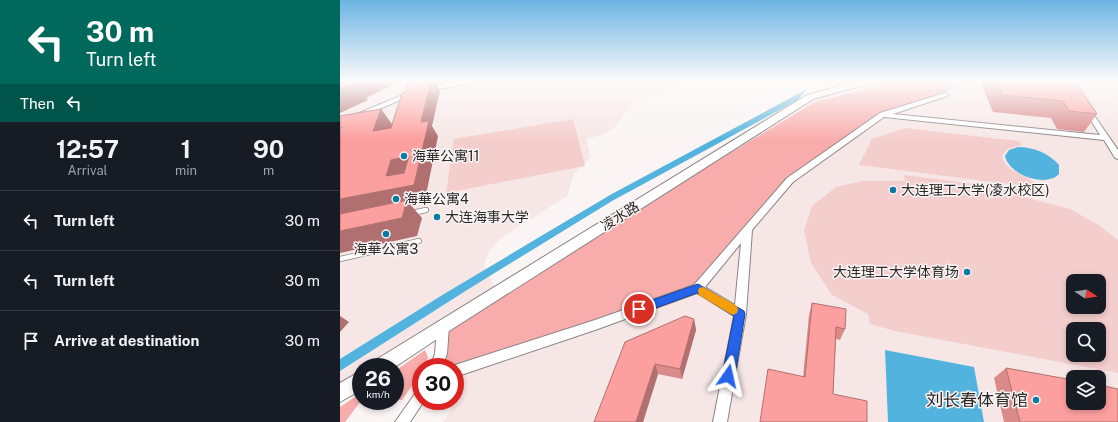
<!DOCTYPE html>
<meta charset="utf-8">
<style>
body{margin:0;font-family:"Public Sans","Noto Sans SC",sans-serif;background:#20242c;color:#f1f3f6;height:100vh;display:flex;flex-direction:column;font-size:15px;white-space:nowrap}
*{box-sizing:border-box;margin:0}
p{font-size:13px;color:#9ea1a6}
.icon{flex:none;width:22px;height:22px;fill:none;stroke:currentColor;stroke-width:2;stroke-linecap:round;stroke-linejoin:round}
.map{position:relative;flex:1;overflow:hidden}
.side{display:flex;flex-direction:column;background:#171b24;width:340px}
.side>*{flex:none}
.guide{background:#00695c;color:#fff;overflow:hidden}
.needle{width:26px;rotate:102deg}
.buttons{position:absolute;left:726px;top:274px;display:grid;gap:8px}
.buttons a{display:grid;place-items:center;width:40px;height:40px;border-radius:8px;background:#171b24;box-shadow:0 2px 6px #0003;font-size:20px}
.speed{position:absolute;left:12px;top:358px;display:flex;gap:8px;font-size:20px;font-weight:700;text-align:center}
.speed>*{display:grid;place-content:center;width:52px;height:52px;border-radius:50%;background:#171b24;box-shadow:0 2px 6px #0003;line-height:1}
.speed small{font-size:10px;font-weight:400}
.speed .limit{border:6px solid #d22;background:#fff;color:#111}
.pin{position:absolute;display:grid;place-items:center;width:34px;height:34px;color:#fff;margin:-17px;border:2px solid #fff;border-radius:50%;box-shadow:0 1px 4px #0007}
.me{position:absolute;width:44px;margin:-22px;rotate:11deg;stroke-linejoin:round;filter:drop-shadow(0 0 3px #0008)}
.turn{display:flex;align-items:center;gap:14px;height:84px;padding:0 20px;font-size:18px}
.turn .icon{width:52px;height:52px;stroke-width:2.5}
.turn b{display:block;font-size:28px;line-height:34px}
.then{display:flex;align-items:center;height:38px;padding:0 20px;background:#0003;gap:8px;font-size:15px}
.eta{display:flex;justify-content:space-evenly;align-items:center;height:68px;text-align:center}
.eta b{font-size:24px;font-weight:700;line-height:28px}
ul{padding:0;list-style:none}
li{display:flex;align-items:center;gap:12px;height:60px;padding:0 20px;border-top:1px solid #363941}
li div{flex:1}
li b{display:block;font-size:15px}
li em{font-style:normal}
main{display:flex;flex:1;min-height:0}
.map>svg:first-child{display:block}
.built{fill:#f6e7e6;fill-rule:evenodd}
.green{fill:#f4cecd;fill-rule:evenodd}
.forest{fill:#f8adac}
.water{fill:#53b3df}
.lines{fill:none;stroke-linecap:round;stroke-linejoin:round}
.service-casing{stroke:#8a8484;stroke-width:6}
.minor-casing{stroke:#8a8484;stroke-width:2}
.secondary-casing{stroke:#8a8484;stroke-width:2}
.service{stroke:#fff;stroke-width:4.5}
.minor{fill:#fff;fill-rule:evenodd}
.secondary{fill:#fff;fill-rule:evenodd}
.wall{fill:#d98a89}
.shaded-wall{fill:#b0706f}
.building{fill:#fca09f;stroke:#b0706f;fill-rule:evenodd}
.route{fill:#2563eb;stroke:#184099}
.slow{fill:#f59e0b}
.poi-dot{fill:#097ba4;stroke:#faf4f4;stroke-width:1.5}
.labels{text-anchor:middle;stroke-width:3;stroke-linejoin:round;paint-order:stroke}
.poi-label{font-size:14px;fill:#2b2929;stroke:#faf4f4;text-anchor:start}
.street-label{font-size:14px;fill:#2b2929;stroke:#faf4f4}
.near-poi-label{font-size:17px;fill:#2b2929;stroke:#faf4f4;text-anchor:end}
</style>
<main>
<section class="side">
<div class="guide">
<div class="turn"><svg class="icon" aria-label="left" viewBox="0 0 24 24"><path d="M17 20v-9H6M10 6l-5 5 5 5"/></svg><div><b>30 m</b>Turn left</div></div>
<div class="then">Then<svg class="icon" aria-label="left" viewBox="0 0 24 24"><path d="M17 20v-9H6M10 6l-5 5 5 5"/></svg></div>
</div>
<div class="eta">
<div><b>12:57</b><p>Arrival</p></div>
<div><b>1</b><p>min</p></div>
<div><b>90</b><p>m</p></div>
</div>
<ul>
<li><svg class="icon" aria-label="left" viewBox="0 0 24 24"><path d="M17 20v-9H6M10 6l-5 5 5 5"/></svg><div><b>Turn left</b></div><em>30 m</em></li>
<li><svg class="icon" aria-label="left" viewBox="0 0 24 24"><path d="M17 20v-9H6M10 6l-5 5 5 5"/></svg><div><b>Turn left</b></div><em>30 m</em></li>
<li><svg class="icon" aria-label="arrive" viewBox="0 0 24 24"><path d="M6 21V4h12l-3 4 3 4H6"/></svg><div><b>Arrive at destination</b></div><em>30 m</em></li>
</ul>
</section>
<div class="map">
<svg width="778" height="422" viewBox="0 0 778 422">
<rect width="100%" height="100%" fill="#faf4f4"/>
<!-- built -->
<path class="built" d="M0,81H357L295,101L275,127L262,135L246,139L251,157L234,174L227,196L161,238L149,250L144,264L155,287L30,367H21V373L0,386Z
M544,81H778V422H103L120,394L122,340L118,322L472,99L491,93ZM733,281H759V307H733ZM733,329H759V355H733ZM733,377H759V403H733Z"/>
<!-- green -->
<path class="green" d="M233,119L245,166L106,193L114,139Z
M565,128L679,141L682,145L667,149L662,155C665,175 691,173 699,188L519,165L532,139Z
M564,175L681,190L684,197L730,209L760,226L778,240V373L555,331L530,324L528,314L492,295L471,263L464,230L472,206L496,187L522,181H565ZM733,281H759V307H733ZM733,329H759V355H733Z"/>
<!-- forest -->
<path class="forest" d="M558,81H620L603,96L543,115L450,180L358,288L115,367H96L103,326L475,102Z
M85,350L88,357L85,367H81V373L62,400L55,399V371Z
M21,393V401L5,422H0V407Z"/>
<!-- water -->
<path class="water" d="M467,89L458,100L272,201L127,290L0,371V359L104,294L270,195Z
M678,147C693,147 709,153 719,165V174C706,188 669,175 665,156L669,150Z
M545,350L634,367L644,422H548Z"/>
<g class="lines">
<defs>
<path id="service" d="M72,213L86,210
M0,259L79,241"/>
<path id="minor" d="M121,81H135L132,83L86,91L83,89L86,87Z
M72,91L75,93L74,94L0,126V121Z
M605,93L608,95L607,96L553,114L760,135L744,109L747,107L749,108L778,150V159L775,158L764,140L544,117L453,182L412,230L406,314L387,422H373L394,316L357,293L255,330L115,377V367H111L115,365L255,320L354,285L447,178L540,113ZM401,243L395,305L365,287Z
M103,321L107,322L109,326L107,354L102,367H90L95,354L97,326L99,322Z
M81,389V401H84L70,422H55L77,391Z"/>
<path id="secondary" d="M517,81H533L531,83L473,99L109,331L55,367H31L34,361L467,95Z
M21,371V390L0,402V383Z"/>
</defs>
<!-- service casing -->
<use href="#service" class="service-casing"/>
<!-- minor casing -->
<use href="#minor" class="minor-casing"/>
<!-- secondary casing -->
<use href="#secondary" class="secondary-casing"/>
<!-- service -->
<use href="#service" class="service"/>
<!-- minor -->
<use href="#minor" class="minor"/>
<!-- secondary -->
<use href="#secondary" class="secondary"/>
</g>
<!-- wall -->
<path class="wall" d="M640,81H735L757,114L744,132L717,129L711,118L653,112Z
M472,303L505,329L500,340L496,339L493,394L527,422L463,377L469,315Z
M354,319L356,330L342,379L318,374L303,422H254Z
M666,368L778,422H664L654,378Z"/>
<!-- shaded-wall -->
<path class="shaded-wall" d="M12,81H61L26,98L28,100L0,113V89Z
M91,81H94L100,91L92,126L98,136L85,200L69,203L82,218L77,236L0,253V199L46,176L51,160L81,122Z
M41,109L52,124L45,146L33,131Z
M0,316L9,322L0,332Z
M354,319L356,330L342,379L340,369Z
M315,364L318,374L303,422H296Z"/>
<!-- building -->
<path class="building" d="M0,81H12L15,83L0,89Z
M68,81H91L81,122L89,121L74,185L0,199V130L2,127H0V116L41,109L33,131L51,128L62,93H65ZM69,156L64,173L46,176L51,160Z
M656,81H735L757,114L729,111L723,101L662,95Z
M67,200L62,218L0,231V214Z
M472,303L506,309L505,329L496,327L493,394L527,401V422H420L428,369L465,377Z
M345,316L354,319L340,369L315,364L296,422H254L285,342Z
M666,368L733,380V403H759V385L778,389V422H680Z"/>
<!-- sky -->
<linearGradient id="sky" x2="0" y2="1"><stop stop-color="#6cb4e4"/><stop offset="0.58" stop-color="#fdfafa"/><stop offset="1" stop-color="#fdfafa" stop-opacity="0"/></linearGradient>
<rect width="778" height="140" fill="url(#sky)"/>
<!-- route -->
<path class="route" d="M358,284L404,311L405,314L395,376L393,380L388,382L384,380L382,376L394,316L357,293L299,314L295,313L294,309L295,306Z"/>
<!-- slow -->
<path class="slow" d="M363,287L397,306L398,310L397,313L393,315L389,313L359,295L358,291L359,288Z"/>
<!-- markers -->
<g class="poi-dot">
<circle cx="64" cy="156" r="4"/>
<circle cx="553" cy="190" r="4"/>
<circle cx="56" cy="199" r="4"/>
<circle cx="97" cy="217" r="4"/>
<circle cx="46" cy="234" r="4"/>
<circle cx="627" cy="272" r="4"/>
<circle cx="696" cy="400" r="4"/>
</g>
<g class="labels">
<!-- poi labels -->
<g class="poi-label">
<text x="72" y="161">海華公寓11</text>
<text x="561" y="195">大连理工大学(凌水校区)</text>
<text x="64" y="204">海華公寓4</text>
<text x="105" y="222">大连海事大学</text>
<text x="46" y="254" text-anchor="middle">海華公寓3</text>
<text x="619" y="277" text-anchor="end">大连理工大学体育场</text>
</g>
<!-- street labels -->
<g class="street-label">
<text transform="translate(280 216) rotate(-32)" y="5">凌水路</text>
</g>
<!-- near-poi labels -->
<g class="near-poi-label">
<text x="688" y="406">刘长春体育馆</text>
</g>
</g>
</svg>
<div class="buttons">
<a><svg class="needle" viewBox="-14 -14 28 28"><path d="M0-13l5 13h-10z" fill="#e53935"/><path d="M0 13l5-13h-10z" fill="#9ea1a6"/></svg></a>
<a><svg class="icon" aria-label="search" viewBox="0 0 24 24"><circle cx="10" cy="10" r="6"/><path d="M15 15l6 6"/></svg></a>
<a><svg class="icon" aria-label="layers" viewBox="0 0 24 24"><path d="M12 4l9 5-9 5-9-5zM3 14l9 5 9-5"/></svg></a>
</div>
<div class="speed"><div>26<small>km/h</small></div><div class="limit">30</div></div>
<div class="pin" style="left:299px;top:309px;background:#d93025"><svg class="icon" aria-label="arrive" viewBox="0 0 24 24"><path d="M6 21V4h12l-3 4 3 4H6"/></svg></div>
<svg class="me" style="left:388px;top:376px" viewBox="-20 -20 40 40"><path d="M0-17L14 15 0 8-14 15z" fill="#2563eb" stroke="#fff" stroke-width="4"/></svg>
</div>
</main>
